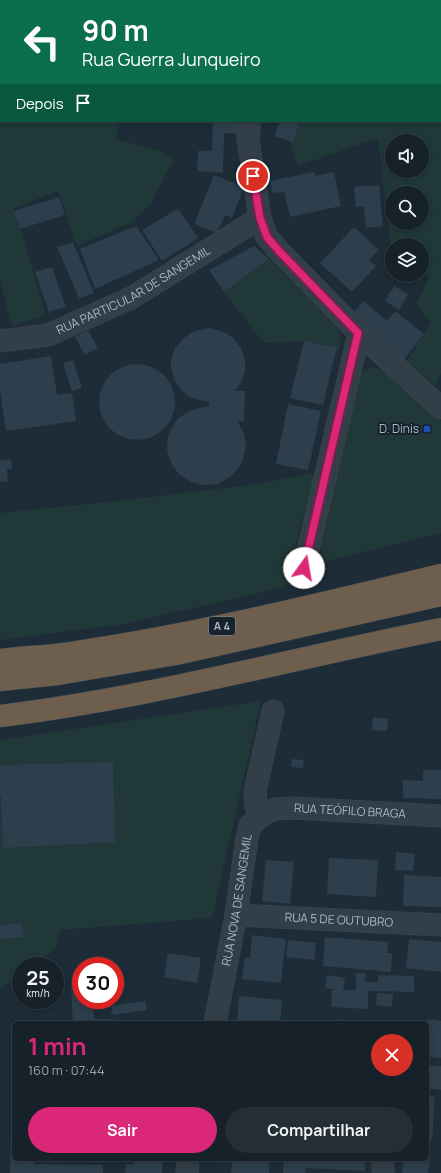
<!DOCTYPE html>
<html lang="pt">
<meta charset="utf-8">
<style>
body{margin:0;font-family:Manrope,sans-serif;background:#232e35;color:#f1f3f6;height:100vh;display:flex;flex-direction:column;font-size:15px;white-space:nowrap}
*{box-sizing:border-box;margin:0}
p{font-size:13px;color:#9ea3a8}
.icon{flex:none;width:22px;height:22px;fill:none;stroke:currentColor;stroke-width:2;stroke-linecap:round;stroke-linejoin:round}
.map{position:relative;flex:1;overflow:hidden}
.details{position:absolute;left:12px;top:1021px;width:417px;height:140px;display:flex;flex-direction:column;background:#162129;border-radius:6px;box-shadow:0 2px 6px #0003,0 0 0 1px #353e46}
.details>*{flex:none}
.banner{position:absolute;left:0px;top:0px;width:441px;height:122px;box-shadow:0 2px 6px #0003,0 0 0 1px #353e46;background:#0b6e4f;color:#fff;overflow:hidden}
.controls{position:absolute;left:385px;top:134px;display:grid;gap:8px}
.controls a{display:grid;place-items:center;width:44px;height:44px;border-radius:50%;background:#162129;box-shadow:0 2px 6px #0003,0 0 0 1px #353e46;font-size:20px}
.speed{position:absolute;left:12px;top:957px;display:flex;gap:8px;font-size:20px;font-weight:700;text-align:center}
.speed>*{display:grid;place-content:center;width:52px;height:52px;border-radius:50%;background:#162129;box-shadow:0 2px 6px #0003,0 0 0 1px #353e46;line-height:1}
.speed small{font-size:10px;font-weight:400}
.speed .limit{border:6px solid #d22;background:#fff;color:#111}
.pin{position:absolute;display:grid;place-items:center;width:34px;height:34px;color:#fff;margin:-17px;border:2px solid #fff;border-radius:50%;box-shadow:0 1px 4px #0007}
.me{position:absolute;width:44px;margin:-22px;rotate:13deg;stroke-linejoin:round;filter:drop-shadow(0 0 3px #0008)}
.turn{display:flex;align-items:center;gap:14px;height:84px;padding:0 16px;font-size:18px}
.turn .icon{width:52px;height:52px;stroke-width:2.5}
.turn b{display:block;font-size:28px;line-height:34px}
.then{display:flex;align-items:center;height:38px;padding:0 16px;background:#0003;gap:8px;font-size:15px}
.round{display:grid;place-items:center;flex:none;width:42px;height:42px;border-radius:21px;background:#232e35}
.summary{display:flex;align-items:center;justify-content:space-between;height:68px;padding:0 16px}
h1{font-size:24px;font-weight:700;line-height:30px;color:#db2777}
.button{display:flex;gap:8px;margin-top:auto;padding:8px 16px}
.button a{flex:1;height:46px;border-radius:24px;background:#db2777;color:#fff;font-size:16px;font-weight:700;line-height:46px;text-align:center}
.button a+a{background:#232e35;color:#f1f3f6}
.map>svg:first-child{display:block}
.green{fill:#203838;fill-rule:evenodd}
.building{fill:#2d3e4c}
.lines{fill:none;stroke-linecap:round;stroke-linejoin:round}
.minor-casing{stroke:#3b4751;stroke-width:23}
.motorway-casing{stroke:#3c4852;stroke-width:23}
.minor{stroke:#323e48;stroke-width:22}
.motorway{stroke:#6e5e4e;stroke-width:22}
.route-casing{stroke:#8e194d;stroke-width:10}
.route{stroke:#db2777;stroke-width:7}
.transit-dot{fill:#1a4fb4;stroke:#17232c;stroke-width:1.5}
.labels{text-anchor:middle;stroke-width:4;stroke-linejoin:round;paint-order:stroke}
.shield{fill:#17232c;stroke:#7f8b97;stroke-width:1}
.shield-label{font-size:11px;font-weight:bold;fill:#abb8c5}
.street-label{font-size:12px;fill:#abb8c5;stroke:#17232c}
.poi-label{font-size:12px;fill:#abb8c5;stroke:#17232c;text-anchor:end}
</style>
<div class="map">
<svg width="441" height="1173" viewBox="0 0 441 1173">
<rect width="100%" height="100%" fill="#1e2c37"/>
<!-- green -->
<path class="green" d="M0,0H133V1H1V121H120L116,139L161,151L174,159L151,203L132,222L77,246L58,191L14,208L46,315L12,326L0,280Z
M440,39H441V373L435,385L407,361L431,322L416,304L430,277L422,272V245H392V250L391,249L378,138L298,166L290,141L301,121H440ZM392,141H422V171H392ZM392,193H422V223H392Z
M269,259L339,329L341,341L339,350L336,351V347L304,341L264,343L224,292Z
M371,367L385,370L441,421V533L318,563L360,374Z
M312,473L315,478L302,521L285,587L124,624L0,640V513L117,501L258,484Z
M261,701L212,918L60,930L56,946L42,961L35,966H21V975L0,989V740Z"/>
<!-- building -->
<path class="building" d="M213,121H241V134L224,133L223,173L197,171L198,151H212Z
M280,121H300L293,142L274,136Z
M314,172L315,176L334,172L341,206L290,217L284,191L273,194L270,181Z
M214,175L244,187L232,218L225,215L217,233L194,224Z
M379,185L383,226L366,228L364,206L356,207L354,187Z
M59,197L65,215L20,229L14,211Z
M178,209L198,238L162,261L142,230Z
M136,226L159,260L95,289L80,249Z
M354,227L379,250L369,260L376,266L352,292L320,263Z
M73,242L94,293L79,298L57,247Z
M254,246L269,259L224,292L209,270Z
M52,267L66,307L49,312L35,272Z
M394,286L408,294L399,310L385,301Z
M363,301L387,321L395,311L424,334L401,363L348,320Z
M209,328L222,331L233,338L241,348L245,360V371L241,383L235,391H245L244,421H237L244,433L246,447L243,460L239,467L230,477L218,484L204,485L191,482L179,474L171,463L167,449L168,436L171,430L178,418L190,411L203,407H209V402L191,398L181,390L174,379L171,367V360L175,348L184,338L194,331Z
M88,330L98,348L85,355L75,337Z
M304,341L337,347L323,405L290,398Z
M51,356L57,395L72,393L76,421L6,431L0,391V364Z
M73,360L82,388L72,391L63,363Z
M99 402a38 38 0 1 1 76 0a38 38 0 1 1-76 0Z
M288,404L321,411L308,470L276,464Z
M11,459L12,469H7L8,481L0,482V460Z
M373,717L388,719L387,731L372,730Z
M292,759L304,760L303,768L291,767Z
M113,762L115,842L3,848L1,796H0V765Z
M423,770H441V799L403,798V780L423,781Z
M396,852L415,854L413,871L395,870Z
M329,858L378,860L376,897L327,894Z
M266,860L294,862L290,904L262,901Z
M404,875L441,877V907L403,906Z
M21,923L24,937L0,939V925Z
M252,935L286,939L281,983L242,979L245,958H250Z
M325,937L388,942L387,953H392L391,972L323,966Z
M409,939L441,942V972L406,968Z
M288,940L316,943L314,960L286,957Z
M168,953L201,958L197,983L164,977Z
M356,973H365V982H378V975L414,976V992L368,991V1009L331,1007L332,990H336L325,988L327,975L345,978L343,990H356Z
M81,986V1000H93L94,1019L128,1020V1023H73L71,987Z
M377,993L393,994L392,1007L376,1005Z
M239,996L282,1000L280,1023H237Z
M145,1001L147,1010L113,1015L111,1006Z
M335,1019L362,1022V1023H335Z
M427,1019L441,1021V1058L427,1057Z
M427,1096L435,1097L432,1140H427Z
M12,1098L14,1099V1159H34V1164L103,1165V1173H10Z
M427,1157L430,1158L428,1173H402L404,1159H427Z
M134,1159H163L162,1173H125L126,1164H134Z
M213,1159H269V1173H231L232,1163L213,1162Z
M284,1159H365V1171L306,1168L305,1173H283Z"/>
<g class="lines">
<defs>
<g id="minor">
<path d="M240,0L241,1"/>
<path d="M260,0V1"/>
<path d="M440,29H441"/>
<path d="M250,121L248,139L260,218L267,237L279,251L359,333L441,408"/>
<path id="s1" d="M0,341L48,335L131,298L260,218"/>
<path d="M304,568L359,333"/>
<path d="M260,817L256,806L255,791L273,711"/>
<path id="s2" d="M236,915L441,925"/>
<path id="s3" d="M215,1023L236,915L247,838L250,825L267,812L276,809L293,808L441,816"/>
<path d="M427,1077L441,1078"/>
<path d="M187,1173L188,1159"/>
<path d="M383,1173V1159"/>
</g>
<path id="motorway" d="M0,660C25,657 51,656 76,652C199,634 320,604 441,575
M0,680L58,674L176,654L441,595
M0,716C149,698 294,658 441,629"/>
</defs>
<!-- minor casing -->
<use href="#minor" class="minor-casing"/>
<!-- motorway casing -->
<use href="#motorway" class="motorway-casing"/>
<!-- minor -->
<use href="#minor" class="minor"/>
<!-- motorway -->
<use href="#motorway" class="motorway"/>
</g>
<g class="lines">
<defs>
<path id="route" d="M253,176L260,218L267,237L279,251L358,333L304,568"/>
</defs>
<!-- route casing -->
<use href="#route" class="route-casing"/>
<!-- route -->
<use href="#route" class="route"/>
</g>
<!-- markers -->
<rect class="transit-dot" x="423" y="425" width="8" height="8" rx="2"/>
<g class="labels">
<!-- shield labels -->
<rect class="shield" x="209" y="617" width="26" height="18" rx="3"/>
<g class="shield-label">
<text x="222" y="630">A 4</text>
</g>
<!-- street labels -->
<g class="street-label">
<text dy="4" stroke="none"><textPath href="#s1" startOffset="145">RUA PARTICULAR DE SANGEMIL</textPath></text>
<text dy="4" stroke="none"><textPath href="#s3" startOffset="306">RUA TEÓFILO BRAGA</textPath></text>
<text dy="4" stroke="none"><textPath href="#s3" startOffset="125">RUA NOVA DE SANGEMIL</textPath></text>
<text dy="4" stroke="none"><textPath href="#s2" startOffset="103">RUA 5 DE OUTUBRO</textPath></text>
</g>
<!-- poi labels -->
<g class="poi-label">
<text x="419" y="433">D. Dinis</text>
</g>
</g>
</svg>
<div class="controls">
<a><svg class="icon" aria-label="sound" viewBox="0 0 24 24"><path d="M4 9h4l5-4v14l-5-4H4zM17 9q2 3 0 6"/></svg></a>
<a><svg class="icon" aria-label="search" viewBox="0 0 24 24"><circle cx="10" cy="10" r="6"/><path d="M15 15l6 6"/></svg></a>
<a><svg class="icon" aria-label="layers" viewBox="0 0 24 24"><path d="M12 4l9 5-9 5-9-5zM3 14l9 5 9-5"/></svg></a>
</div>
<div class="speed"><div>25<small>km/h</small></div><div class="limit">30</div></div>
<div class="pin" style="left:253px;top:176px;background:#d93025"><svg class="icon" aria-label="arrive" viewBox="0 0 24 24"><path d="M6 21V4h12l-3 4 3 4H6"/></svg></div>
<svg class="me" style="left:304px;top:568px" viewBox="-20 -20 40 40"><circle r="19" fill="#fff"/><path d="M0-13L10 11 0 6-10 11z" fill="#db2777"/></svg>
<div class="banner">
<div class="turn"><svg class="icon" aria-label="left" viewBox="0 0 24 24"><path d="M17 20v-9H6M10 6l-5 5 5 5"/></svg><div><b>90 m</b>Rua Guerra Junqueiro</div></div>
<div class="then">Depois<svg class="icon" aria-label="arrive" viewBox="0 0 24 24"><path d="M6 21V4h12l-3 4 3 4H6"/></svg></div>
</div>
<section class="details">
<div class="summary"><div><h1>1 min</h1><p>160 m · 07:44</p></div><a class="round" style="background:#d93025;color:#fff"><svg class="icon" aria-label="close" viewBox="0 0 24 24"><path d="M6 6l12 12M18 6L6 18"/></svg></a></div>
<div class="button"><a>Sair</a><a>Compartilhar</a></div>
</section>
</div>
